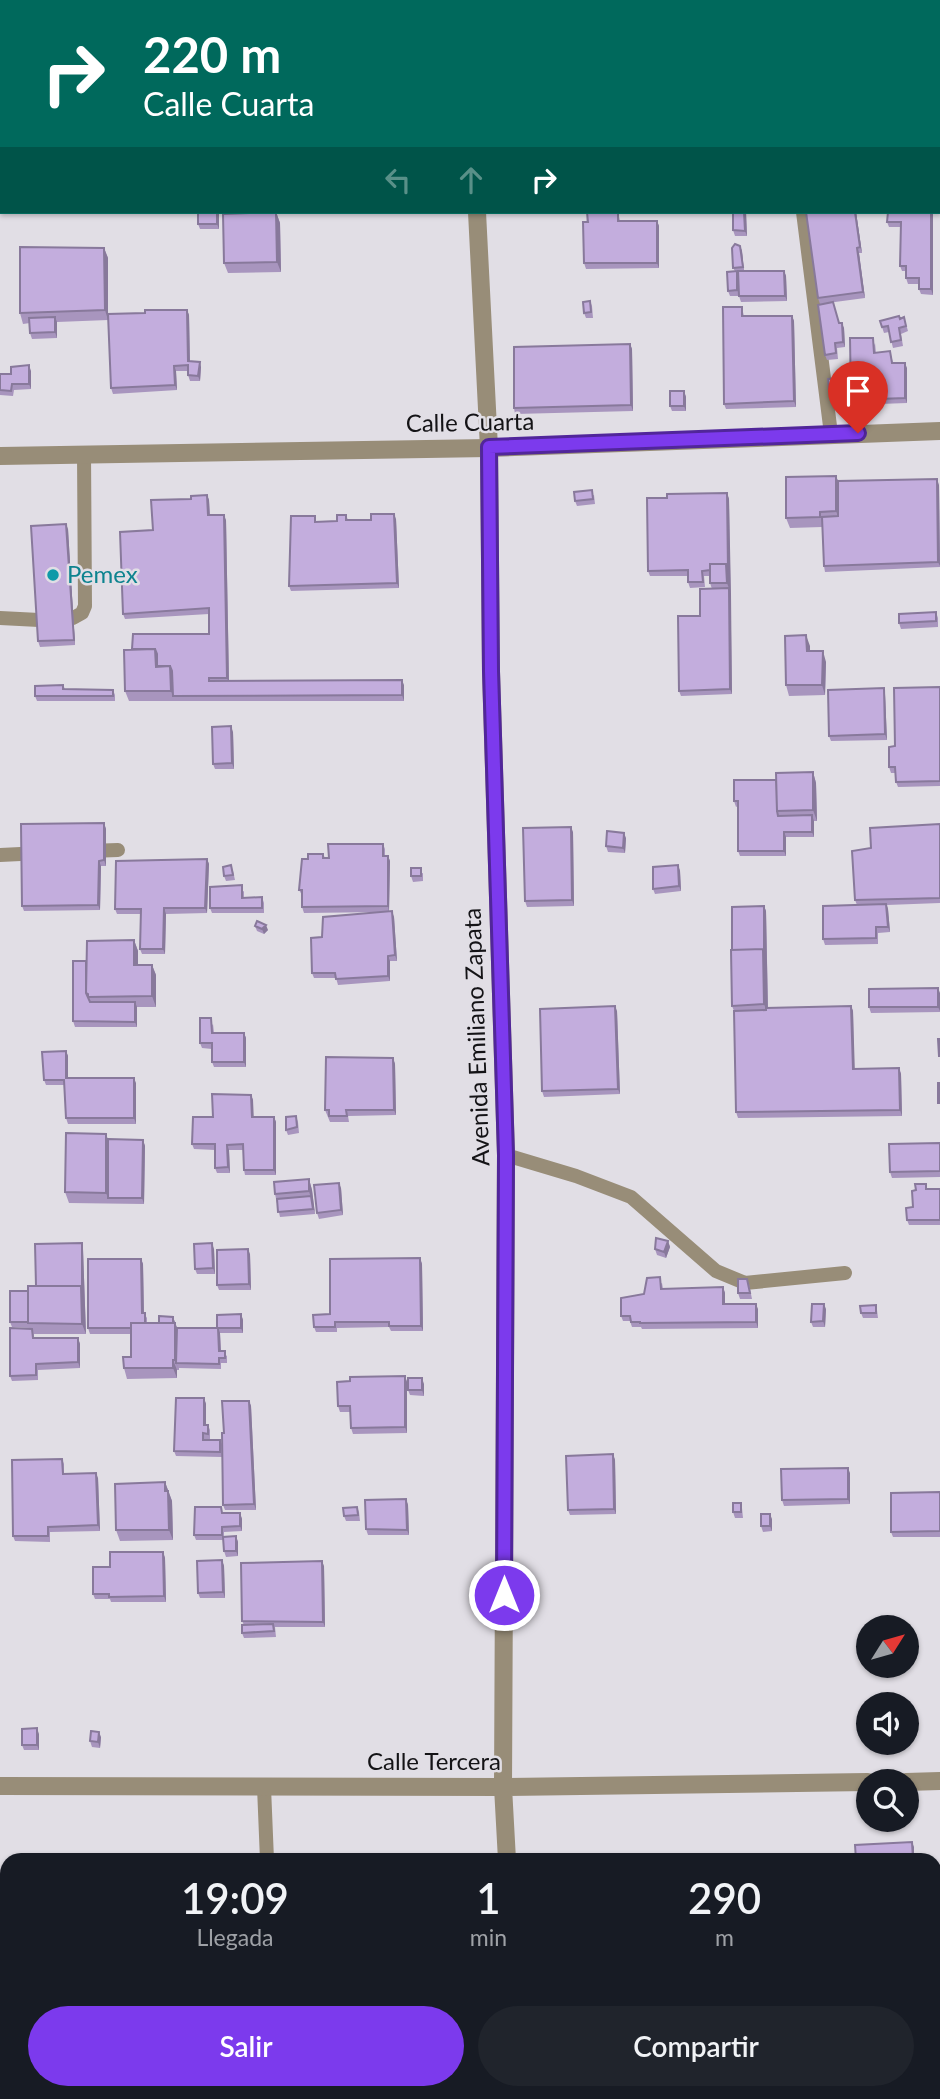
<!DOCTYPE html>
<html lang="es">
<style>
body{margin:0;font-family:Lato,sans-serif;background:#20242c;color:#f1f3f6;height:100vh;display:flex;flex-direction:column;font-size:26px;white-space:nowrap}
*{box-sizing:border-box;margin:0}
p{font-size:23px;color:#9ea1a6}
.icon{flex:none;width:38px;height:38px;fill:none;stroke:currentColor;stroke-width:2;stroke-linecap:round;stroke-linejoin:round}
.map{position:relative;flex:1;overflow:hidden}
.drawer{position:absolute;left:0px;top:1853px;width:942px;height:247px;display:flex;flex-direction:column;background:#171b24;border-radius:21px 21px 0 0;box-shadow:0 2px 5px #0004}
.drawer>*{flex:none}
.top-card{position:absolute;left:0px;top:0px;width:942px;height:214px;box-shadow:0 2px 5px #0004;background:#00695c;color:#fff;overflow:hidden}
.needle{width:46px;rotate:53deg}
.tools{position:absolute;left:856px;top:1615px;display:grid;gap:14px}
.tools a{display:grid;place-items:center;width:63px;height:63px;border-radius:50%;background:#171b24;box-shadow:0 2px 5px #0004;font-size:35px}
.pin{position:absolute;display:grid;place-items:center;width:60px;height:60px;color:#fff;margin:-72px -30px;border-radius:50% 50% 50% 0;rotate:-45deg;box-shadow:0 0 7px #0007}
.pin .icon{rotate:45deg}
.me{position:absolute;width:77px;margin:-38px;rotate:0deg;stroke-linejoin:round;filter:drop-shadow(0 0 5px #0008)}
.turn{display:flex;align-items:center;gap:24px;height:147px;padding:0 28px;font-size:32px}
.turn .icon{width:91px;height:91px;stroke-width:2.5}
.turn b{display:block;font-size:49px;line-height:60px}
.lanes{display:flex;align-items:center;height:66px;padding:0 28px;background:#0003;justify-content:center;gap:35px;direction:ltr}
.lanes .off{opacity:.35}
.eta{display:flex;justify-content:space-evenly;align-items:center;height:119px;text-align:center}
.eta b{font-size:42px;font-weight:600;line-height:49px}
.primary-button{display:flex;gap:14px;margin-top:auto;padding:14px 28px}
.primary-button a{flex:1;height:80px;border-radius:42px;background:#7c3aed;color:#fff;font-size:28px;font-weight:600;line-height:80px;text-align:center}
.primary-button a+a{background:#20242c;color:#f1f3f6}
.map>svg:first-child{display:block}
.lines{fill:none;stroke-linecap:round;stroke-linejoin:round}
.service{stroke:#988d78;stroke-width:14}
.minor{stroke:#988d78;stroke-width:18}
.tertiary{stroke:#988d78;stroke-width:18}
.wall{fill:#a895be}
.shaded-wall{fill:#88799b}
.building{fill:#c3addd;stroke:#88799b;stroke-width:2}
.route-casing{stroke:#51269a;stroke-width:18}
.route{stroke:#7c3aed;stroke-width:12}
.culture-dot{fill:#0f9aa8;stroke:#e1dee5;stroke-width:2.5}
.labels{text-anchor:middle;stroke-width:5;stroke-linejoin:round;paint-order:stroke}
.street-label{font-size:24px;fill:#141316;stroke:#e1dee5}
.culture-label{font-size:24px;fill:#0d838f;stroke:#e1dee5;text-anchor:start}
</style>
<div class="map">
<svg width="940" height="2099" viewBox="0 0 940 2099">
<rect width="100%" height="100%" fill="#e1dee5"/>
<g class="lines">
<!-- service -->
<path class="service" d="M803,212L831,434
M0,618L39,620
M73,618L82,613L85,606L84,453
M89,851L118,850
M0,855L41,853
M506,1155L576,1176L631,1197L716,1271L745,1283L845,1273
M264,1787L267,1860"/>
<!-- minor -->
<path class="minor" d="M466,0V2
M477,212L489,448L491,672L506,1155L503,1787L507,1860
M906,1782L940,1781
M0,1786L503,1787L868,1782
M518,2093V2099"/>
<!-- tertiary -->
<path class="tertiary" d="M0,456L489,448L940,431"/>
</g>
<!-- wall -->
<path class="wall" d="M0,0H24V2H2V3H0Z
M198,212H219V229H200L198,224Z
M276,212L280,223L281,272L228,273L224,263Z
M581,212H618L620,221H657L659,226V268L586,269L584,263L587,213L582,214Z
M642,212H705L643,214Z
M726,212H746L747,236H735L733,230V214Z
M856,212L862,253H859L865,298L820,304L818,298Z
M888,212H933V295L921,294L919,289V284H908L906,278V271H902L900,266L901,227H889L887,222Z
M740,246L742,251L744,271H784L786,276L787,301L741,302L739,296H730L728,291L735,271L733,268Z
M104,248L108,258V314L145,313L187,310L189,315L190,361L201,367L200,381H190L188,375V371H176L177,390L113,394L111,388L108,320L57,322V338L32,339L30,333V323L23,324L20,313Z
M590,301L592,306L593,318H586L584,313Z
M833,302L839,323L844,328L845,347L837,348L838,359L827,360L825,355Z
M744,312V316H792L794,321L796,407L726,409L724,404Z
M904,317L908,331L901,334L903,346L893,348L889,332L884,333L880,321Z
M875,343L876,353L890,351L893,363L907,368V403L853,405L851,400Z
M630,344L632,349L633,411L515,414L514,408Z
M31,371V389L14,390L13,396L0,395V390L11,374Z
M843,383L844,394L831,396L829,390Z
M684,391L686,397V411H672L670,406Z
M836,476L838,481L939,485L940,567L825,572L824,566L822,527L790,528L786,518Z
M727,493L729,499L732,694L681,696L679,691L700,616L712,589L710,583V576H704L705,587L690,588L688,582V576H650L648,571L667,498Z
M207,495L209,500L210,515L226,520L229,681L404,685V701H129L125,691L132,649L209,634V614L125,619L123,614L153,530L191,499Z
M594,495L595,504L577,506L575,501Z
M346,515L348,520L396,519L399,588L291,591L289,586L317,522L337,521Z
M68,529L75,645L40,647L38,641Z
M936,612L938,618V627L901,629L899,623Z
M810,646V651L826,662L825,695L789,696L786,685Z
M63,685L65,689L113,690L115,695V701H37L35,696Z
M940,687V786L898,787L896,782L895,773H891L889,767L895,746Z
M884,688L885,694L887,740L831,741L829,736Z
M233,732L234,769H215L213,764Z
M813,772L816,783L817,821H814V837H786V856H740L738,851V806L736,807L734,801L776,780Z
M104,823L106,829V866H101L100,910L24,911L22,906Z
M940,824V903L887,905L888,909L890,932L878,933V944L825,945L823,939L857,905L855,900L871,848Z
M573,832L574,906L527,907L525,901Z
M626,838L625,853L608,852L606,846Z
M383,844L385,849V856H388L390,861L389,911L394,917L397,961H390V981L338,985L336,978H314L312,973L322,937L384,912L304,913L302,907V895L299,890L308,859L323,854L325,858H329Z
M207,859L209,864L207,913L166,914L165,954H142L140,949L141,914H117L115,909Z
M678,865L680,871L681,891L655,894L653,889Z
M233,871L235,880L226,881L224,876Z
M423,873V881L413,882L411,876Z
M244,891V898L262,897L264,903V913H212L210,908Z
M764,906L766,911L768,1008L851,1006L853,1011L854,1069L899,1068L901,1074L902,1116L738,1118L736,1112L734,1011L732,1006V950Z
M255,926L268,930L264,934L257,931Z
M134,940L138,951V965H152L156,975V1007H137V1027H75L73,1021L86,961Z
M940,993V1012L871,1013L869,1007Z
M617,1011L620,1094L544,1097L542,1091Z
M213,1024L214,1033H244L246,1038V1067H214L212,1062V1049L202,1048L200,1043Z
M66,1051L68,1056V1078L136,1083V1124H68L66,1118L64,1085H46L44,1080Z
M393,1058L395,1064L396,1115L348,1116L349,1122H330L325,1110Z
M251,1095L253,1100V1117H274L276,1122V1175H245L244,1170L243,1150H229L230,1173H217L215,1168V1150L194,1149L192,1144L213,1117Z
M296,1116L298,1122L299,1133L288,1135L286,1130Z
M108,1139L143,1140L145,1146L144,1204L69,1203L65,1192Z
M940,1143V1177L892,1178L890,1172Z
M309,1179L312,1190L315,1214L280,1217L275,1194Z
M341,1188L343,1215L319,1219L317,1213Z
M928,1189H940V1225H909L907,1220L913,1207Z
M668,1241L670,1247L666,1258L657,1255L655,1249Z
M82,1243L83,1249L86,1334H34V1338H78L80,1344V1368L38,1370V1380L12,1381L10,1376L30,1329V1328L12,1327L10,1322L36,1286Z
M214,1249L215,1274H197L195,1269Z
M250,1254L251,1290H219L217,1285Z
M420,1258L422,1264L423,1331H391L389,1327L337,1328V1332H316L314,1327L330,1314Z
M141,1259L143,1264L144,1313L147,1318V1323H159L173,1317L177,1328H217L241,1314L243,1320V1333H220L221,1351L227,1356V1363H221V1369L179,1368V1370H177V1378L127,1379L124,1368L131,1357V1334H90L88,1328Z
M662,1283L663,1289L723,1287L725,1293V1304L758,1309V1328L642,1329L641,1327H632L630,1321H623L621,1316L644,1294Z
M749,1284L752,1299H740L738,1293Z
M826,1309L825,1327H813L811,1322Z
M877,1310L878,1318H863L861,1313Z
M405,1376L407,1382V1433L353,1434L351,1428L350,1412H340L338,1406L350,1381Z
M424,1384V1396L410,1395L408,1390Z
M204,1398L206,1404V1425H208L210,1430V1439H205V1440H220L222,1444L224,1433L249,1401L251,1406L256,1510H225L223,1505L222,1457L176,1456L174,1451Z
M613,1454L615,1460L616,1514L570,1515L568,1510Z
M62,1459L64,1464V1474L98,1478L100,1531L50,1532V1542L15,1541L13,1536Z
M850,1473V1504L784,1506L782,1500Z
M165,1482L172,1501L173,1540L120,1541L116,1530Z
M940,1492V1537H893L891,1532Z
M406,1499L408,1505L409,1535H368L366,1529Z
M357,1507L359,1512L360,1521H346L344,1516Z
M742,1508L743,1518H735L733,1512Z
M223,1513H240L242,1519V1531L224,1532V1537L236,1536L238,1542V1556L226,1557L224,1551L223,1540H196L194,1535Z
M772,1519V1531L763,1532L761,1526Z
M163,1552L165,1558L166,1602H111L110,1599H95L93,1594L110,1567Z
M222,1560L224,1566L225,1598H200L198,1593Z
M324,1566L325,1627H275L276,1637L244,1638L242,1633L244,1625L242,1621Z
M39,1734V1750H24L22,1745Z
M101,1737L100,1748L92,1747L90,1741Z"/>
<!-- shaded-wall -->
<path class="shaded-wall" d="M217,212H219V229L217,224Z
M276,212L280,223L281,272L277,262Z
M744,212H746L747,236L745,231Z
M855,212H856L862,253L860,247Z
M931,212H933V295L931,289Z
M657,221L659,226V268L657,263Z
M740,246L742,251L744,273L743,267Z
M104,248L108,258V320L105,310Z
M857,248L859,253L865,298L863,292Z
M784,271L786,276L787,301L785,296Z
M187,310L189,315L190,367L188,361Z
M792,316L794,321L796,407L794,401Z
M55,317L57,322V338L55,332Z
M842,323L844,328L845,347L843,342Z
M630,344L632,349L633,411L631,405Z
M200,362L201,367L200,381L198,376Z
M905,363L907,368V403L905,398Z
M29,365L31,371V389L29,384Z
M174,366L176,371L177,390L175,385Z
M684,391L686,397V411L684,406Z
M836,476L840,486V522L836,511Z
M937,479L939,485L940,566L938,562Z
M727,493L729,499L731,594L727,583Z
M207,495L209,500L210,521L208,515Z
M394,514L396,519L399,588L397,583Z
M224,515L226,520L229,683L227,678Z
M66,524L68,529L75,645L74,640Z
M729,588L731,594L732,694L730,689Z
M806,635L810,646V662L807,651Z
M823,651L826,662L825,695L822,685Z
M170,666L174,676L173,696L171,691Z
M402,680L404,685V701L402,695Z
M884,688L885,694L887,740L885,734Z
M231,726L233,732L234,769L232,763Z
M813,772L816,783L817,821L813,810Z
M812,815L814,821V837L812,832Z
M104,823L106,829V866L104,860Z
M571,827L573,832L574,906L572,900Z
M784,832L786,837V856L784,851Z
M624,833L626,838L625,853L623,848Z
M388,856L390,861L389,912L388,906Z
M207,859L209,864L207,913L205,908Z
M99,861L101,866L100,910L98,905Z
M678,865L680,871L681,891L679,886Z
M886,904L888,909L890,932L888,927Z
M764,906L766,911L768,1015L764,1004L763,949Z
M164,908L166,914L165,954L163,949Z
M392,911L394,917L397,961L395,955Z
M266,925L268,930L264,934L262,929Z
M134,940L138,951V975L134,965Z
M388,956L390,961V981L388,976Z
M152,965L156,975V1007L152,996Z
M938,988L940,993V1011L938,1007Z
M135,1002L137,1007V1027L135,1022Z
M615,1006L617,1011L620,1094L618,1089Z
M851,1006L853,1011L855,1075L853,1069Z
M244,1033L246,1038V1067L244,1062Z
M66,1051L68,1056V1084L66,1078Z
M393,1058L395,1064L396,1115L394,1110Z
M899,1068L901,1074L902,1116L900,1110Z
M134,1078L136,1083V1124L134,1118Z
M251,1095L253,1100L254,1122L252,1117Z
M274,1117L276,1122V1175L274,1170Z
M106,1134L110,1145L108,1198L106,1193Z
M143,1140L145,1146L144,1204L142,1198Z
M227,1145L229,1150L230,1173L228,1167Z
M309,1179L312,1190L315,1214L309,1191Z
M339,1183L341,1188L343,1215L341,1210Z
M668,1241L670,1247L666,1258L664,1252Z
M82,1243L83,1249L86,1334L82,1324L81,1286Z
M212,1243L214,1249L215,1274L213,1268Z
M248,1249L250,1254L251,1290L249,1284Z
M420,1258L422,1264L423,1331L421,1326Z
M141,1259L143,1264L144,1318L142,1313Z
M723,1287L725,1293V1309L723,1304Z
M756,1304L758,1309V1328L756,1322Z
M824,1304L826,1309L825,1327L823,1321Z
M241,1314L243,1320V1333L241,1328Z
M173,1317L179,1333L176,1363L179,1370L175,1360L172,1328Z
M218,1328L220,1333L221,1356L219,1351Z
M78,1338L80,1344V1368L78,1362Z
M173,1360L177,1370V1378L173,1368Z
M405,1376L407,1382V1433L405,1427Z
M422,1378L424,1384V1396L422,1390Z
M204,1398L206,1404V1430L204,1425Z
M249,1401L251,1406L256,1510L254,1504Z
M613,1454L615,1460L616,1514L614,1509Z
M848,1468L850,1473V1504L848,1499Z
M96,1473L98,1478L100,1531L98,1525Z
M165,1482L172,1501L173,1540L169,1530Z
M406,1499L408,1505L409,1535L407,1530Z
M240,1513L242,1519V1531L240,1526Z
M770,1514L772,1519V1531L770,1526Z
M236,1536L238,1542V1556L236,1551Z
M163,1552L165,1558L166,1602L164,1596Z
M222,1560L224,1566L225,1598L223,1592Z
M322,1561L324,1566L325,1627L323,1622Z
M37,1728L39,1734V1750L37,1745Z
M99,1732L101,1737L100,1748L98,1742Z
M912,1842L914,1847V1860H913Z
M702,2093H705V2099H702Z
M832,2093H836V2099H832Z"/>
<!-- building -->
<path class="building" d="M196,0H240V2H196Z
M509,0H582V2H509Z
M618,0H659V2H618Z
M668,0H714V2H668Z
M834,0H846V2H834Z
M848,0H898L883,2H848Z
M198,212H217V224H198Z
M276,212L277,262L224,263L223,214Z
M587,212H618V221H657V263H584L583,222H588Z
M733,212H744L745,231L733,230Z
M806,212H855L860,247L857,248L863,292L818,298Z
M888,212H931V289H919V278H906V266H900L901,222H887Z
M735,244L740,246L743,267L733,268L732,248Z
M20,247L104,248L105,310L20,313Z
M737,271V290L728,291L727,272Z
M738,271H784L785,296H739Z
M590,301L591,312L584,313L583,302Z
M833,302L839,323H842L843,342L835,343L836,353L825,355L818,305Z
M723,307H742V316H792L794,401L724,404Z
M145,310H187L188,361L200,362L198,376L188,375V365L174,366L175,385L111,388L108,314L145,313Z
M899,316L900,319L904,317L906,326L899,328L901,340L891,342L888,326L882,327L880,321Z
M55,317V332L30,333L29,318Z
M850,338H873L874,353L890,351L892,363H905V398L851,400Z
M630,344L631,405L514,408V347Z
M29,365V384H12L11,391L0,390V374H11V367Z
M841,378L842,389L829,390L828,379Z
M670,391H684V406H670Z
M836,476V511L820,512V517L786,518V477Z
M937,479L938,562L824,566L822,517L838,516V481Z
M592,490L593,499L575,501L574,492Z
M727,493L728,569L726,564H710V570L702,571L703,582H688V570L648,571L647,498H667V494Z
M207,495L208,515H224L227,678H209V681L402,680V695L173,696L172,671L170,666H157V654L155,649H132L133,634H209V608L123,614L120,532L153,530L151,500L191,499V496Z
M371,514H394L397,583L289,586L291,516H315V522L337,521V515H346V520H371Z
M66,524L74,640L38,641L31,526Z
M710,564H726L727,583H710Z
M729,588L730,689L679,691L678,616H700V589Z
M936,612V621L899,623V614Z
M806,635L807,651H823L822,685H786L785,636Z
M155,649L156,667L170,666L171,691H125L124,650Z
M63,685V689L113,690V696H35V686Z
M940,687V781L896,782L895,767H889V747L895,746L894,688Z
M884,688L885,734L829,736L828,690Z
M231,726L232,763L213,764L212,727Z
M813,772V810L777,811L776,773Z
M734,780H776L777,811L778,816L812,815V832H784V851H738V801H734Z
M104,823V860L99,861L98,905L22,906L21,824Z
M940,824V898L855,900L852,851L871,848L870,828Z
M571,827L572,900L525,901L523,828Z
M607,831L624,833L623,848L606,846Z
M328,844H383V856H388V906L302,907V890H299L302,859H308V854H323V858H329Z
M207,859L205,908H164L163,949H140L141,909H115L116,861Z
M231,865L233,875L224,876L223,867Z
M678,865L679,886L653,889V867Z
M411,868H421V876H411Z
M242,885V898L262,897V908H210V887Z
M886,904L888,927H876V938L823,939V906Z
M764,906V953L763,949L732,950V907Z
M392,911L395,955L388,956V976L336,979L335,973H312L311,938L322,937L323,917Z
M257,921L266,925L262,929L255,926Z
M134,940V965H152V996L88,997V994L86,993L87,941Z
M763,949L764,1004L732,1006L731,950Z
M73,961H86V993L90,1002H135V1022L73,1021Z
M938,988V1007H869V989Z
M615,1006L618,1089L542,1091L540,1009Z
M851,1006L853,1069L899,1068L900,1110L736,1112L734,1011L766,1010V1008Z
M200,1018H211L212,1033H244V1062H212V1043H200Z
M938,1039H940V1056H939Z
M66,1051V1078H134V1118H66L64,1080H44L42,1052Z
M326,1057L393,1058L394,1110H346L347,1116H329V1110H325Z
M938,1083H940V1103H938Z
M212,1094L251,1095L252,1117H274V1170H244L243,1144L227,1145L228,1167L215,1168V1144H192L193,1117H213Z
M296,1116L297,1127L286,1130V1117Z
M66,1133L106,1134V1193L65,1192Z
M108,1139L143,1140L142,1198H108Z
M940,1143V1171L890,1172L889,1144Z
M309,1179V1191L275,1194L274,1182Z
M339,1183L341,1210L317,1213L314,1185Z
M915,1184H926V1189H940V1220H907L906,1208L913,1207L912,1191L916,1190Z
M311,1196L313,1209L278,1212L277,1199Z
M656,1238L668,1241L664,1252L655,1249Z
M82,1243V1291L81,1286H36L35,1244Z
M212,1243L213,1268L195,1269L194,1244Z
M248,1249L249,1284L217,1285V1250Z
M420,1258L421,1326H389V1322H335V1327H314L313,1315L330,1314V1259Z
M88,1259H141L142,1313H145V1323H131V1328H88Z
M660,1277L661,1289L723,1287V1304H756V1322L640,1323V1322H631L630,1316H621V1298L644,1294L647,1278Z
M738,1279H747L750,1293H738Z
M28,1286H81L82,1324L28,1323Z
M10,1291H28V1322H10Z
M812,1304H824L823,1321L811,1322Z
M876,1305V1313H861L860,1306Z
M241,1314V1328H218L219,1351H225V1358H219V1364L176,1363L177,1328H217V1315Z
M159,1316L173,1317V1323H159Z
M131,1323H175V1360H173V1368H124L123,1357H131Z
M10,1328L32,1329L33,1338H78V1362L36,1364V1375L10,1376Z
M405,1376V1427L351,1428L350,1406H338L337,1382L350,1381V1377Z
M408,1378H422V1390H408Z
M176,1398H204V1425H208V1434L203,1433V1440H220V1452L174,1451Z
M222,1401H249L254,1504L223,1505L222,1433H224Z
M613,1454L614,1509L568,1510L566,1456Z
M62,1459L63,1474L96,1473L98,1525L48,1527V1536H13L12,1460Z
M848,1468V1499L782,1500L781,1469Z
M165,1482V1491H168L169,1530H116L115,1484Z
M940,1492V1531L891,1532V1493Z
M406,1499L407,1530L366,1529L365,1500Z
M733,1503H741V1512H733Z
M195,1507H221L222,1513H240V1526L222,1527V1535H194Z
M357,1507L358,1515L344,1516L343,1508Z
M761,1514H770V1526H761Z
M236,1536V1551H224L223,1537Z
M110,1552H163L164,1596L109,1597V1594H93V1567H110Z
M222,1560L223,1592L198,1593L197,1561Z
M322,1561L323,1622L242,1621L241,1563Z
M273,1624L274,1631L242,1633V1625Z
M37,1728V1745H22V1729Z
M91,1731L99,1732L98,1742L90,1741Z
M912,1842L913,1860H856L855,1845Z
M622,2093H647V2099H623Z
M647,2093H702V2099H647Z
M759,2093H832V2099H759Z"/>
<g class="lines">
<defs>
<path id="route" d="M504,1595L506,1155L491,671L489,447L858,433"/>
</defs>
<!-- route casing -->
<use href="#route" class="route-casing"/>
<!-- route -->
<use href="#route" class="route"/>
</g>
<!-- markers -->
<circle class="culture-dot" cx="53" cy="575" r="7"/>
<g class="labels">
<!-- street labels -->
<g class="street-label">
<text transform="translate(470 423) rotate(-1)" y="8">Calle Cuarta</text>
<text transform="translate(477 1037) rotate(-92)" y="8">Avenida Emiliano Zapata</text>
<text x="434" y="1770">Calle Tercera</text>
</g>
<!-- culture labels -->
<g class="culture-label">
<text x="67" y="583">Pemex</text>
</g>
</g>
</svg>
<div class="tools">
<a><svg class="needle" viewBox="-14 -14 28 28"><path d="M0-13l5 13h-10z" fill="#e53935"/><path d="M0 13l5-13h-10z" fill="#9ea1a6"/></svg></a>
<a><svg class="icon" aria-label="sound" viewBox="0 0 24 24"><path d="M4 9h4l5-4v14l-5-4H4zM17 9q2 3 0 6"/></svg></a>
<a><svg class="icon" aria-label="search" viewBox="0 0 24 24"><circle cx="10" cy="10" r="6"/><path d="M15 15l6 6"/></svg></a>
</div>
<div class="pin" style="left:858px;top:433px;background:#d93025"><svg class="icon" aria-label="arrive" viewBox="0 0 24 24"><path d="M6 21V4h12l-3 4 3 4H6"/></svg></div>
<svg class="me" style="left:504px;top:1595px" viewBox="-20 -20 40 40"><circle r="17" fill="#7c3aed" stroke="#fff" stroke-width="3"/><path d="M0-11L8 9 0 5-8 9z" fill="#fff"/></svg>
<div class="top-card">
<div class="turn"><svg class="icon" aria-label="right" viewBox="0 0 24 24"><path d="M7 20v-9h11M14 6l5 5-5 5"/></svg><div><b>220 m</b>Calle Cuarta</div></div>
<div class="lanes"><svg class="icon off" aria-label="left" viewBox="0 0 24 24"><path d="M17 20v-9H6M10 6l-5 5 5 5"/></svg><svg class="icon off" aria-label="ahead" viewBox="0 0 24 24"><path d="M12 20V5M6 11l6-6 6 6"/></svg><svg class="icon" aria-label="right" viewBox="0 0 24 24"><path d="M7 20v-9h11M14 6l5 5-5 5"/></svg></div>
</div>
<section class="drawer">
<div class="eta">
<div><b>19:09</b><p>Llegada</p></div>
<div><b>1</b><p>min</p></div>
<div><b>290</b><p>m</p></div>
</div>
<div class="primary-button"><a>Salir</a><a>Compartir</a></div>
</section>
</div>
